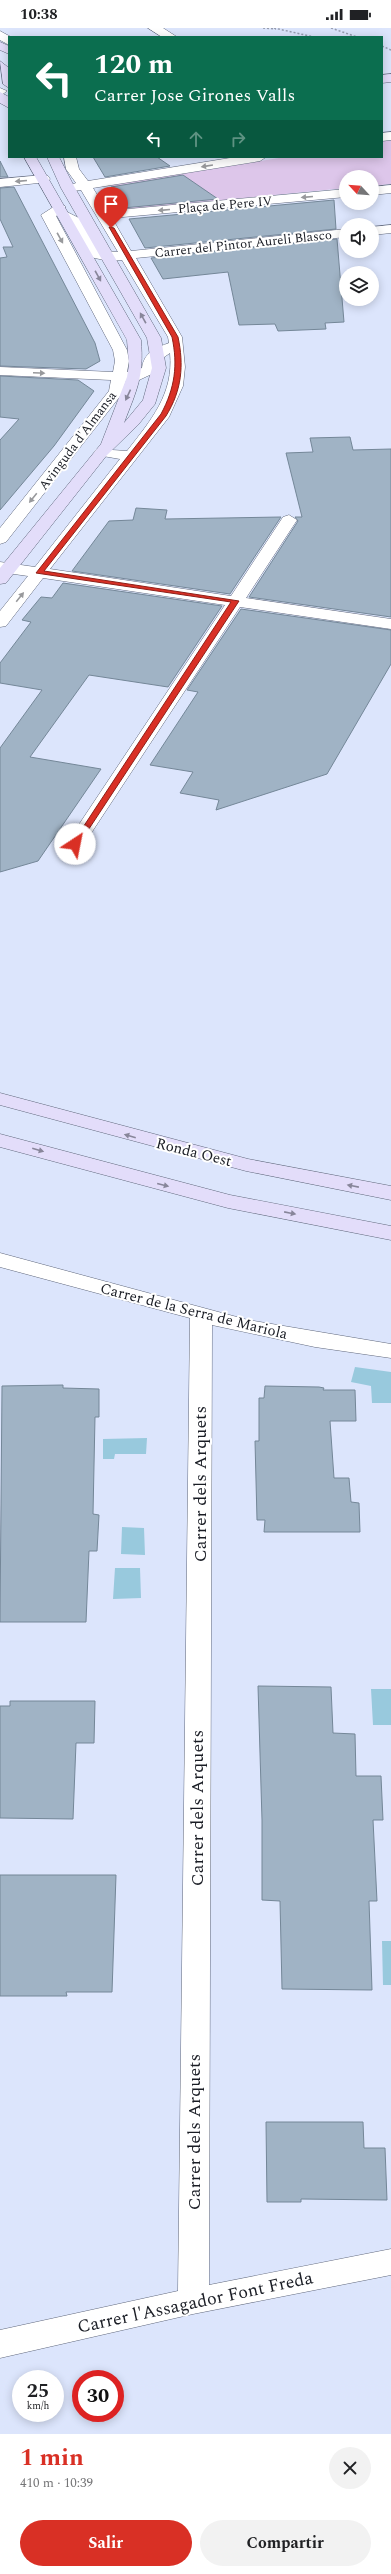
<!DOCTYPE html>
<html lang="es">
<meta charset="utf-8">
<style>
body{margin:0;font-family:Spectral,serif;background:#f2f2f2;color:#202124;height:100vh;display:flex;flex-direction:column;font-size:15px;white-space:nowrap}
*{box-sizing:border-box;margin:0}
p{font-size:13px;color:#757577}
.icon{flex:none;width:22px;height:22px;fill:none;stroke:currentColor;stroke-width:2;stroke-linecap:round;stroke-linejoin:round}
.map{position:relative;height:2406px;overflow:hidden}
.drawer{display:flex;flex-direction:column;background:#fff;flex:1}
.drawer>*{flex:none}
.banner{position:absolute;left:8px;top:8px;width:375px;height:122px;border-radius:0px;box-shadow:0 2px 10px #0003;background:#0b6e4f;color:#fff;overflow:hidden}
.needle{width:26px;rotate:296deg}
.tools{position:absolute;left:339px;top:142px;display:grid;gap:8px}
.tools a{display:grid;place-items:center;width:40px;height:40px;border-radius:50%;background:#fff;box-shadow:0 2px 10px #0003;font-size:20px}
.speed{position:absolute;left:12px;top:2342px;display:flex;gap:8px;font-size:20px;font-weight:700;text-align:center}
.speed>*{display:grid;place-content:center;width:52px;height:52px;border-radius:50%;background:#fff;box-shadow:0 2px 10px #0003;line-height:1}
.speed small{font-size:10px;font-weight:400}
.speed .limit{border:6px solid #d22;background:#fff;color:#111}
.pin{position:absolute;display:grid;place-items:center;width:34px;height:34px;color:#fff;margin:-41px -17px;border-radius:50% 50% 50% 0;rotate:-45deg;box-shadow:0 0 4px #0007}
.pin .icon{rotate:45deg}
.me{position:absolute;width:44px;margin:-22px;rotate:34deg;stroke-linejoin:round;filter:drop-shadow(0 0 3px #0008)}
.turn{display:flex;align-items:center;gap:14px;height:84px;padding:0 20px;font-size:18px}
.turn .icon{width:52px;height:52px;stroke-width:2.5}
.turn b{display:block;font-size:28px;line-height:34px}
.lanes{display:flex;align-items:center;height:38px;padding:0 20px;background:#0003;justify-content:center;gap:20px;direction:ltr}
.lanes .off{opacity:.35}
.round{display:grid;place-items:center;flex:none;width:42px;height:42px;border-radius:21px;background:#f2f2f2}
.overview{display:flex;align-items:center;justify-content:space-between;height:68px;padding:0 20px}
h1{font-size:24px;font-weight:700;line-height:30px;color:#d93025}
.button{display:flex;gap:8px;margin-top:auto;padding:8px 20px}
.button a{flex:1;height:46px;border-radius:24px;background:#d93025;color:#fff;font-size:16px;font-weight:700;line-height:46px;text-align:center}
.button a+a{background:#f2f2f2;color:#202124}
.status{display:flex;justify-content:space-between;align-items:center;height:28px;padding:0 20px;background:#fff;direction:ltr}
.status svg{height:11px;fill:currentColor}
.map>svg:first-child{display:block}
.green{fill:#ddc6ea}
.water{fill:#98c9dd}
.building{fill:#a0b3c5;stroke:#748798}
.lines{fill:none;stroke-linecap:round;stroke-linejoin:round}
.street-casing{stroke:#60687c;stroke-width:1}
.secondary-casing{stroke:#60687c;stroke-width:1}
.path{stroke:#969daf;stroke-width:1.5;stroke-dasharray:2 2;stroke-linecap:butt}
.street{fill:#fff;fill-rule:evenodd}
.secondary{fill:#e3ddfa;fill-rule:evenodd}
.oneway{fill:#98999c}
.oneway2{fill:#88869a}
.route{fill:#d93025;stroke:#8d1f18}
.labels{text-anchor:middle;stroke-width:4;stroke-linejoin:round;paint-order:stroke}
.far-street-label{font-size:13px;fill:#191c24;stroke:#fff}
.street-label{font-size:15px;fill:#191c24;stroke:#fff}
.near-street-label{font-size:18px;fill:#191c24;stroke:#fff}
</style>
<div class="status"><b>10:38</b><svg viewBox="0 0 49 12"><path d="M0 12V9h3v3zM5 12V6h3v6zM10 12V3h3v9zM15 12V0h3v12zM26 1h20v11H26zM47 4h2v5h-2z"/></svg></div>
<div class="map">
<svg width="391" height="2406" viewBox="0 0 391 2406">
<rect width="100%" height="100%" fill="#dce5fc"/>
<!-- green -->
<path class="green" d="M391,112V156L372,158V149H346V160L124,182L112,157L285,129H382V113Z"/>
<!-- water -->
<path class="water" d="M355,1339L391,1344V1375H372L371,1358L351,1354Z
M147,1410L146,1426H115L114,1431H103V1411Z
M122,1499L144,1500L145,1527L121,1526Z
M115,1540H140L141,1570L113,1571Z
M371,1661H391V1697H373Z
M382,1913H391V1957H383Z"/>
<!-- building -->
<path class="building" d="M93,129H157L170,138L105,149Z
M0,133L8,149H0Z
M183,147L218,171L123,180L111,159Z
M14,159L95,315L100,333L86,341L0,338V230L7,229L3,219H13L0,191V160Z
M334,172L336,201L145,220L129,191Z
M337,211L344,294L325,295L326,301L278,303L275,296L239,297L228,244L163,251L151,230Z
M0,348L78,352L94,363L54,418L0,482V412L19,391L0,389Z
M350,409L353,422L391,421V589L249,569L298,493L295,489H302L286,425L313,424L310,410Z
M136,480L167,482L165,491L281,489L230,566L72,543L109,493L133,492Z
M63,555L222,578L168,659L89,647L30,729L101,741L38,833L0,844V720L42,662L0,655V635L31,594L22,592L41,569L52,570Z
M241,581L391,602V636L327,746L216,782L219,772L180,765L193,744L150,737L198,664L187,662Z
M63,1357V1360L99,1361V1389H95L93,1486L99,1487L97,1523H89L86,1594H0L2,1358Z
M265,1358L319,1359L324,1360L323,1362H355L356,1393H330L334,1450H349L351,1474L359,1475L360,1504H264L265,1492H257L255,1413H259V1370H264Z
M258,1658L331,1659L333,1705L355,1706L356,1748H381L383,1792H373L377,1873H369L372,1962L282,1961L280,1873L262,1872V1792Z
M10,1673H95L94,1715H76L73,1791L0,1790V1678H10Z
M0,1847H116L112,1964H66L67,1968H0Z
M266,2094H363L364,2120H385L387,2172L301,2171V2174H267Z"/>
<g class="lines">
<defs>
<path id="street" d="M148,0H163L177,9H162Z
M0,3L11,9H9V17L0,12Z
M0,60L7,63L0,68Z
M391,104V112L382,113V105Z
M64,129H76L79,141L88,153L236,129H266L260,133L93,160L107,183L346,161V169L112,190L131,223L346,201V209L136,230L182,309L185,339L183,358L169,389L50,541L231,568L283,489L289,487L297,492L246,570L391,591V601L240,579L84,816L82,820H68L66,816L225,577L43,550L6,598L0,599V583L28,548L0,544V534L35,539L120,431L97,427L94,424L97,421L127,423C151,392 174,366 170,325L157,334L154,345L139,352L126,353L121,367L6,514L0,516V500L109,363L111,352L0,347V339L113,344L115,333L113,322L41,187L55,178H65V183L81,191L100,223L118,224L81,162L73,163L66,159L76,155L66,141ZM58,187L71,197L90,229L109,233L122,232L168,309L169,315C156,320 144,324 142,340L127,344L129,333L127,322L56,188Z
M43,147L48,148L50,151L48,154L0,159V151Z
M391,157V165L372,167V159Z
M391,197V205L372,207V199Z
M0,1225L248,1292L391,1316V1330L315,1319L212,1297L209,2257L391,2221V2247L193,2286L0,2330V2302L178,2263L190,1290L0,1239Z"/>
<path id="secondary" d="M0,14L9,18V26L0,22Z
M0,33L9,40V60L3,56Z
M391,46V54L382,55V47Z
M0,64L9,69V80L0,75Z
M24,129H36L141,312C144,349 137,361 124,395L143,372L152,340L147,310L61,160L47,129H59L75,160L161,310L166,340L155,376L138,397L107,427L6,555L0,556V540L101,416L127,349L129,337L127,312Z
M0,1065L248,1131L391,1158V1172L246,1143L0,1077Z
M0,1106L230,1167L391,1198V1212L228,1180L0,1119Z"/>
</defs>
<!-- street casing -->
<use href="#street" class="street-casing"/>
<!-- secondary casing -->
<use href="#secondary" class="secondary-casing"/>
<!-- path -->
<path class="path" d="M263,0L276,1
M274,0L314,9
M331,0L357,9
M382,18L391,22"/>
<!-- street -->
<use href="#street" class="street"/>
<!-- secondary -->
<use href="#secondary" class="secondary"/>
</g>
<!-- one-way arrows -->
<defs><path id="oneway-solid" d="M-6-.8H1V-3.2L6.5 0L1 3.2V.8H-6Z"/></defs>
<g class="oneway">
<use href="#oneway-solid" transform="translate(207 138) rotate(171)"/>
<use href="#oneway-solid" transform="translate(21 153) rotate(175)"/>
<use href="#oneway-solid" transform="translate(307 169) rotate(175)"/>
<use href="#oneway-solid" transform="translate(164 182) rotate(175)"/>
<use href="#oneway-solid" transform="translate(60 210) rotate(61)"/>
<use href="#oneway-solid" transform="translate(39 345) rotate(2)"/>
<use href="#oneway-solid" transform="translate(33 470) rotate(129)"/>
<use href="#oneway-solid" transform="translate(20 569) rotate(-51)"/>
</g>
<g class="oneway2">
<use href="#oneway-solid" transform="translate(98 248) rotate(61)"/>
<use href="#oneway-solid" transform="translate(143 290) rotate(-119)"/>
<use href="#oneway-solid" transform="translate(128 367) rotate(115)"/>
<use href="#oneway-solid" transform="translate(130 1108) rotate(-164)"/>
<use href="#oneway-solid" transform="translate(38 1122) rotate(16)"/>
<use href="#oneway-solid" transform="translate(163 1157) rotate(14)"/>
<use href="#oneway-solid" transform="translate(353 1158) rotate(-169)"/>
<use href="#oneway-solid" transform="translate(290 1185) rotate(11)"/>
</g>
<!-- route -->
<path class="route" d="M109,199L114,200L178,309C184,337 182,362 166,388L44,543L239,573L79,816L75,818L72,816L231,574L36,545L161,386C175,360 178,337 172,309Z"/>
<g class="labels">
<!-- far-street labels -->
<g class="far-street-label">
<text transform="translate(225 176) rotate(-5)" y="5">Plaça de Pere IV</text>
<text transform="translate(243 215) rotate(-6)" y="5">Carrer del Pintor Aureli Blasco</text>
<text transform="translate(77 412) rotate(-53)" y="5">Avinguda d'Almansa</text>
</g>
<!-- street labels -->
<g class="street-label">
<text transform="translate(194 1124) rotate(14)" y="5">Ronda Oest</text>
<text transform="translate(194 1283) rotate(14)" y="5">Carrer de la Serra de Mariola</text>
</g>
<!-- near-street labels -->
<g class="near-street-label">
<text transform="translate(200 1456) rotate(-90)" y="6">Carrer dels Arquets</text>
<text transform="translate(197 1780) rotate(-90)" y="6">Carrer dels Arquets</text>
<text transform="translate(194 2104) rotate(-90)" y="6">Carrer dels Arquets</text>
<text transform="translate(195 2274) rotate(-12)" y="6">Carrer l'Assagador Font Freda</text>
</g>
</g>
</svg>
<div class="tools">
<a><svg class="needle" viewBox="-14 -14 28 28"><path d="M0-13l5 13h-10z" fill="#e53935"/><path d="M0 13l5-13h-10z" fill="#757577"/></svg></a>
<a><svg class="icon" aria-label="sound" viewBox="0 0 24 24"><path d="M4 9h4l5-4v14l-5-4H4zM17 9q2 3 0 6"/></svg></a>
<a><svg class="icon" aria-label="layers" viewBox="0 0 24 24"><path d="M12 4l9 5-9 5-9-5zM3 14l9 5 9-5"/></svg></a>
</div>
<div class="speed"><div>25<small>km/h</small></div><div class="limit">30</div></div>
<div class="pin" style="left:111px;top:200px;background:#d93025"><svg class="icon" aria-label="arrive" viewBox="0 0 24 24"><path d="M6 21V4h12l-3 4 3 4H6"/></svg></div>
<svg class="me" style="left:75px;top:816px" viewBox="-20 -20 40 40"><circle r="19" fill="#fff"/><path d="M0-13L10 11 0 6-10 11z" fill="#d93025"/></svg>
<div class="banner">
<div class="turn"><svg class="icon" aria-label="left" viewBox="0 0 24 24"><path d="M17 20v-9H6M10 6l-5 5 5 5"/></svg><div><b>120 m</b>Carrer Jose Girones Valls</div></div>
<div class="lanes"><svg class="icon" aria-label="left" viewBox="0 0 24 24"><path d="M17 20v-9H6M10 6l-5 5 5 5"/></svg><svg class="icon off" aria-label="ahead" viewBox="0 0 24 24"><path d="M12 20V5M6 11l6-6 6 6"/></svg><svg class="icon off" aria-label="right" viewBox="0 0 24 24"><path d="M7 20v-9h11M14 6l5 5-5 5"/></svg></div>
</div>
</div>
<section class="drawer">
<div class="overview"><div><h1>1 min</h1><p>410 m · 10:39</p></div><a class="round"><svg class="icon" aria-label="close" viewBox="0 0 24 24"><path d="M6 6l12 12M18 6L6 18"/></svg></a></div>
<div class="button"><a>Salir</a><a>Compartir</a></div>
</section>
